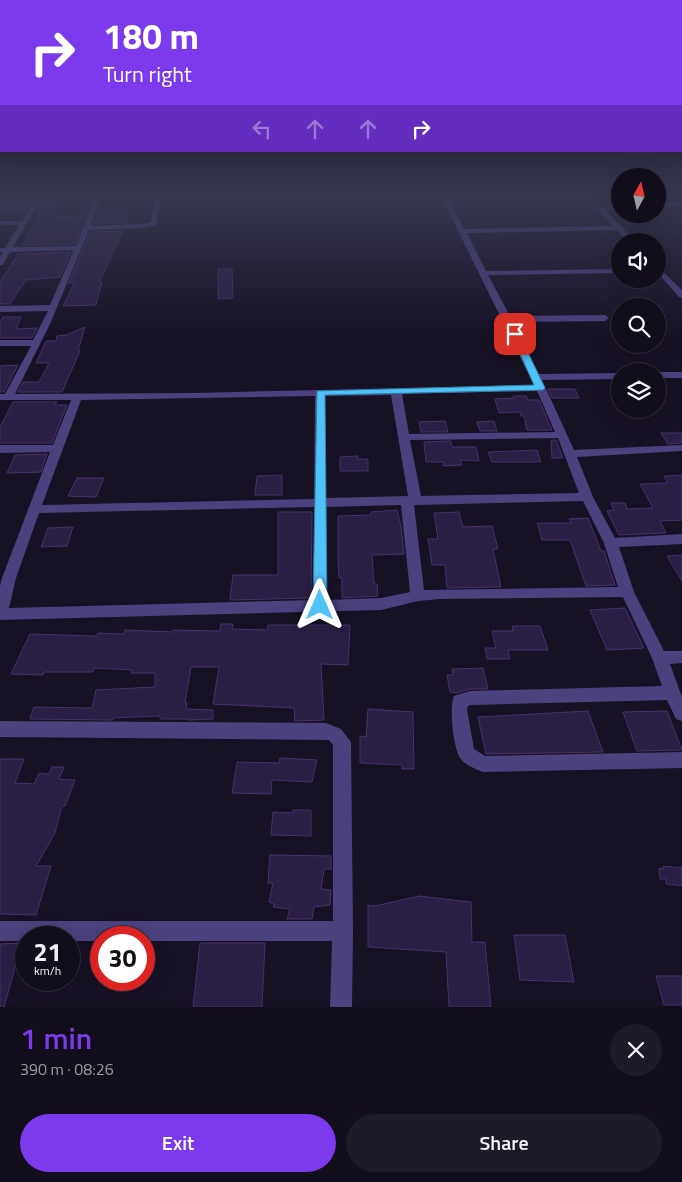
<!DOCTYPE html>
<meta charset="utf-8">
<style>
body{margin:0;font-family:"Titillium Web",sans-serif;background:#1e1b28;color:#f1f3f6;height:100vh;display:flex;flex-direction:column;font-size:19px;white-space:nowrap}
*{box-sizing:border-box;margin:0}
p{font-size:16px;color:#9c9ca3}
.icon{flex:none;width:28px;height:28px;fill:none;stroke:currentColor;stroke-width:2;stroke-linecap:round;stroke-linejoin:round}
.map{position:relative;height:1007px;overflow:hidden}
.sheet{display:flex;flex-direction:column;background:#110d1b;flex:1}
.sheet>*{flex:none}
.hud{position:absolute;left:0px;top:0px;width:682px;height:152px;box-shadow:0 5px 20px #0002,0 0 0 1px #302d3a;background:#7c3aed;color:#fff;overflow:hidden}
.needle{width:32px;rotate:8deg}
.controls{position:absolute;left:611px;top:168px;display:grid;gap:10px}
.controls a{display:grid;place-items:center;width:55px;height:55px;border-radius:50%;background:#110d1b;box-shadow:0 5px 20px #0002,0 0 0 1px #302d3a;font-size:25px}
.speed{position:absolute;left:15px;top:926px;display:flex;gap:10px;font-size:25px;font-weight:700;text-align:center}
.speed>*{display:grid;place-content:center;width:65px;height:65px;border-radius:50%;background:#110d1b;box-shadow:0 5px 20px #0002,0 0 0 1px #302d3a;line-height:1}
.speed small{font-size:12px;font-weight:400}
.speed .limit{border:8px solid #d22;background:#fff;color:#111}
.pin{position:absolute;display:grid;place-items:center;width:42px;height:42px;color:#fff;margin:-21px;border-radius:10px;box-shadow:0 2px 8px #0006}
.me{position:absolute;width:55px;margin:-28px;rotate:0deg;stroke-linejoin:round;filter:drop-shadow(0 0 4px #0008)}
.turn{display:flex;align-items:center;gap:18px;height:105px;padding:0 20px;font-size:22px}
.turn .icon{width:65px;height:65px;stroke-width:2.5}
.turn b{display:block;font-size:35px;line-height:42px}
.lanes{display:flex;align-items:center;height:48px;padding:0 20px;background:#0003;justify-content:center;gap:25px;direction:ltr}
.lanes .off{opacity:.35}
.round{display:grid;place-items:center;flex:none;width:52px;height:52px;border-radius:26px;background:#1e1b28}
.summary{display:flex;align-items:center;justify-content:space-between;height:85px;padding:0 20px}
h1{font-size:30px;font-weight:600;line-height:38px;color:#7c3aed}
.primary-button{display:flex;gap:10px;margin-top:auto;padding:10px 20px}
.primary-button a{flex:1;height:58px;border-radius:30px;background:#7c3aed;color:#fff;font-size:20px;font-weight:600;line-height:58px;text-align:center}
.primary-button a+a{background:#1e1b28;color:#f1f3f6}
.map>svg:first-child{display:block}
.building{fill:#2b1f43;stroke:#46336c}
.lines{fill:none;stroke-linecap:round;stroke-linejoin:round}
.street{fill:#4b417e;fill-rule:evenodd}
.route{fill:#4fc3f7;stroke:#337fa1}
</style>
<div class="map">
<svg width="682" height="1007" viewBox="0 0 682 1007">
<rect width="100%" height="100%" fill="#171124"/>
<!-- building -->
<path class="building" d="M0,196H34L25,212L0,213Z
M45,196H61L53,217L77,216L80,212H87L75,244L23,245L39,212H36Z
M129,210L125,223L94,224L98,211Z
M123,231L99,282H102L96,305L63,306L75,282L69,283L90,232Z
M71,252L60,277L26,280L10,304H0V282L18,254Z
M218,269H232L233,298L218,299Z
M3,317H21L16,329L37,328L32,338H0V322Z
M85,327L78,351H80L62,392H18L23,382H39L49,363H36L46,341H56L57,336L66,335Z
M18,365L4,392H0V366Z
M548,389H575L579,398H552Z
M513,396H526L528,400H539L552,430H527L524,416H521L520,412L499,413L495,399L514,398Z
M13,402H57L55,405H67L52,443H0V427Z
M445,421L448,432H421L419,422Z
M494,421L497,431H480L477,422Z
M661,433H682V443L668,444Z
M551,440H556L563,458H552Z
M451,441L452,447H476L479,461L460,460L462,465L444,466L443,462H426L424,442Z
M537,450L541,462H492L488,452Z
M47,454L41,472L7,473L15,455Z
M358,456V459H368V471H340V457Z
M282,475V495H255L257,476Z
M682,475V520L660,521L666,533L619,535L607,511L614,510L611,503H625L627,509L653,508L640,484L668,483L664,476Z
M77,478H104L96,497L68,496Z
M397,510L401,526L404,554L372,555L374,584H377L378,596L342,598V578H339L338,558V516L371,515V512Z
M278,512H312L311,598L230,600L233,575H278Z
M459,512L463,527L492,526L498,549H493L501,587L447,588L445,565H432L428,539H438L434,513Z
M588,518L601,551H604L615,585L586,586L570,540H542L537,523H571L569,519Z
M73,527L67,546L41,547L48,528Z
M682,555V581L667,556Z
M625,608L644,648L607,650L590,610Z
M221,624H233L232,629L267,630L268,625H350L348,665L321,664L324,720L295,721L294,708L213,704L219,667H191L185,703H187L186,709L213,710V719L188,720V719H160V716L113,718V720L30,719L34,707L92,708L96,690L155,687V673H131L132,670L94,668L93,672H44L43,675L11,674L30,634L96,636L98,633L124,634L125,630L172,632L173,630L220,631Z
M512,626H540L548,650H508L510,659H487L485,648H496L492,631H513Z
M483,668L488,689H470L457,693L450,692L447,675H453L452,669Z
M368,709L413,712L414,769H402V765L360,763V736L366,737Z
M588,711L603,752L486,754L478,717Z
M667,711L682,750L637,751L623,712Z
M280,758L317,760L312,782L272,780L271,794L232,793L237,762L279,763Z
M0,759H24L15,783L34,784L39,773L49,774L52,767H64L59,779L75,780L65,806H62L55,833L36,866H51L36,915L0,914Z
M293,810H311V836L271,835L273,812L293,813Z
M270,855L331,856V869H324L321,889L331,890L330,905L314,907L312,919H287L290,909L273,907L274,904L269,902L273,883H268Z
M663,866L682,868V886L666,884V879H660L659,868L663,869Z
M419,896L471,902L472,942H485L491,1007H449L446,952L368,947V905L375,906Z
M514,935H565L574,982L520,980Z
M22,943L4,1007H0V944Z
M200,943H265L262,1007H193Z
M656,976H682V1005H664Z"/>
<g class="lines">
<!-- street -->
<path class="street" d="M36,196H43L13,247L76,246L95,196H101L91,226L143,224L150,222L156,196H162L156,225L144,228L89,230L50,324L15,394L195,393L534,385L441,196H447L464,229L613,226L598,209L620,204V208L606,210L635,241H627L617,230L467,233L486,271L620,269V273L488,275L510,316L605,315L609,318L605,321L512,322L539,374L620,373V379L542,380L574,450L682,445V451L577,457L593,497L615,538L682,534V544L619,547L634,592L664,651H682V663L670,664L682,697V721L676,719L667,700L470,705L468,706L467,709L474,749L485,756L682,752V768L483,772C475,769 465,765 460,758C453,747 449,707 454,696L470,691L662,686L652,658L623,597L440,599L418,601L381,610L0,620V586L2,578L50,452L0,453V445H53L71,400H0V394H5L31,346H0V340H33L48,311L0,312V306L50,305L74,250L10,252L3,265H0V257L3,252H0V248H5L19,225H0V221H22ZM537,391L555,432L409,434L402,394ZM391,395L408,496L326,498L325,396ZM315,396L314,499L42,505L81,400ZM558,438L579,493L421,496L410,440ZM583,501L604,543L618,587L424,590L414,505ZM401,505L410,592L381,598L327,600L326,507ZM314,507L313,600L9,608L16,578L39,513Z
M682,202V206L658,207V203Z
M658,267L682,290V298L679,297L658,273Z
M658,372H682V378H658Z
M0,721L326,723L341,729L351,742L353,931L352,1007H330L332,941H144V938H101V941H69V938H26V941H0V921H333V745L329,740L0,737Z"/>
</g>
<!-- sky -->
<linearGradient id="sky" x2="0" y2="1"><stop stop-color="#0d0914"/><stop offset="0.58" stop-color="#363850"/><stop offset="1" stop-color="#363850" stop-opacity="0"/></linearGradient>
<rect width="682" height="337" fill="url(#sky)"/>
<!-- route -->
<path class="route" d="M512,332L519,334L545,388L543,390L325,395L327,605L325,609H315L313,605L317,391L534,385L511,334Z"/>
</svg>
<div class="controls">
<a><svg class="needle" viewBox="-14 -14 28 28"><path d="M0-13l5 13h-10z" fill="#e53935"/><path d="M0 13l5-13h-10z" fill="#9c9ca3"/></svg></a>
<a><svg class="icon" aria-label="sound" viewBox="0 0 24 24"><path d="M4 9h4l5-4v14l-5-4H4zM17 9q2 3 0 6"/></svg></a>
<a><svg class="icon" aria-label="search" viewBox="0 0 24 24"><circle cx="10" cy="10" r="6"/><path d="M15 15l6 6"/></svg></a>
<a><svg class="icon" aria-label="layers" viewBox="0 0 24 24"><path d="M12 4l9 5-9 5-9-5zM3 14l9 5 9-5"/></svg></a>
</div>
<div class="speed"><div>21<small>km/h</small></div><div class="limit">30</div></div>
<div class="pin" style="left:515px;top:334px;background:#d93025"><svg class="icon" aria-label="arrive" viewBox="0 0 24 24"><path d="M6 21V4h12l-3 4 3 4H6"/></svg></div>
<svg class="me" style="left:320px;top:605px" viewBox="-20 -20 40 40"><path d="M0-17L14 15 0 8-14 15z" fill="#4fc3f7" stroke="#fff" stroke-width="4"/></svg>
<div class="hud">
<div class="turn"><svg class="icon" aria-label="right" viewBox="0 0 24 24"><path d="M7 20v-9h11M14 6l5 5-5 5"/></svg><div><b>180 m</b>Turn right</div></div>
<div class="lanes"><svg class="icon off" aria-label="left" viewBox="0 0 24 24"><path d="M17 20v-9H6M10 6l-5 5 5 5"/></svg><svg class="icon off" aria-label="ahead" viewBox="0 0 24 24"><path d="M12 20V5M6 11l6-6 6 6"/></svg><svg class="icon off" aria-label="ahead" viewBox="0 0 24 24"><path d="M12 20V5M6 11l6-6 6 6"/></svg><svg class="icon" aria-label="right" viewBox="0 0 24 24"><path d="M7 20v-9h11M14 6l5 5-5 5"/></svg></div>
</div>
</div>
<section class="sheet">
<div class="summary"><div><h1>1 min</h1><p>390 m · 08:26</p></div><a class="round"><svg class="icon" aria-label="close" viewBox="0 0 24 24"><path d="M6 6l12 12M18 6L6 18"/></svg></a></div>
<div class="primary-button"><a>Exit</a><a>Share</a></div>
</section>
